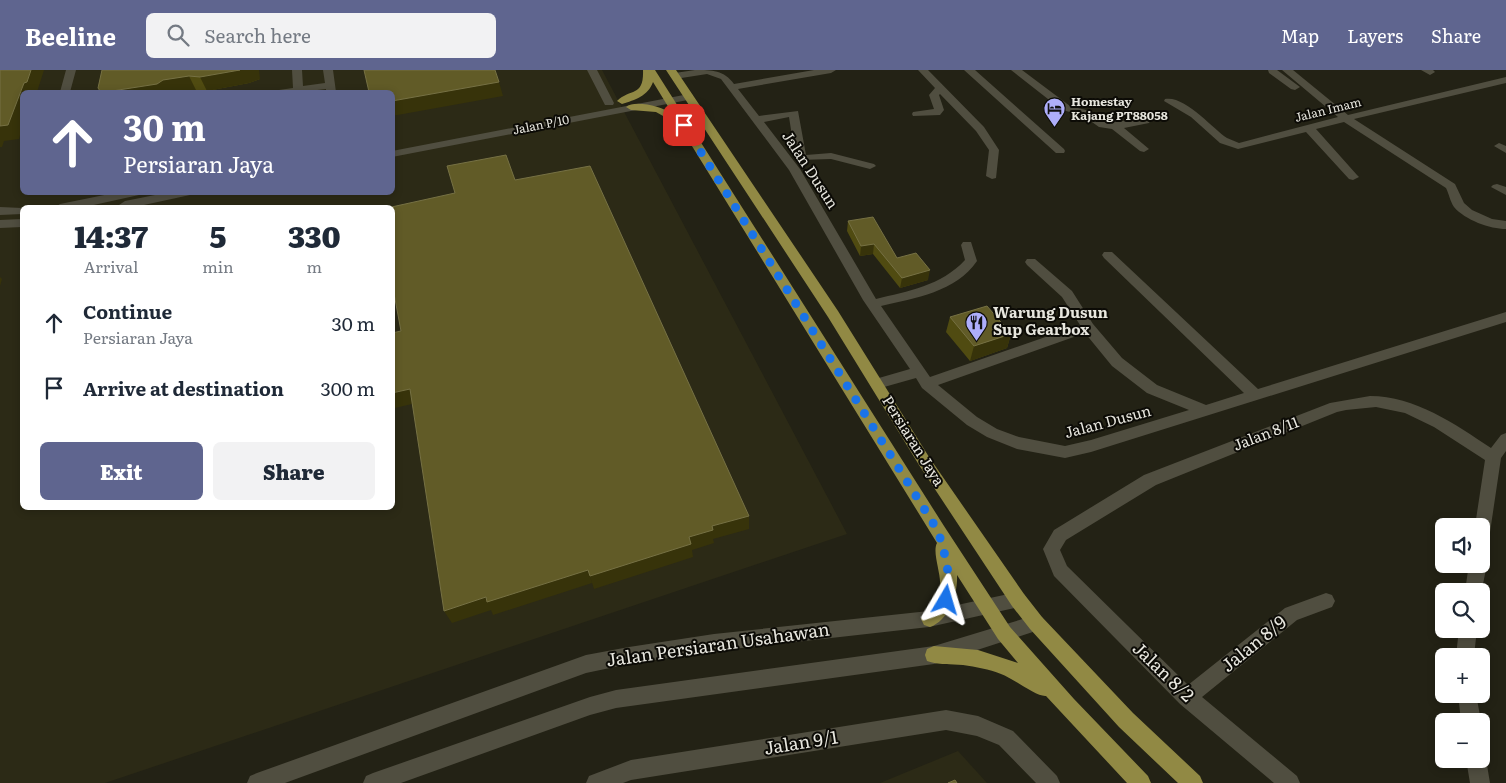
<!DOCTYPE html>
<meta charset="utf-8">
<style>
body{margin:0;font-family:Literata,serif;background:#f2f2f3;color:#1f2937;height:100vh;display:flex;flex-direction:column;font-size:19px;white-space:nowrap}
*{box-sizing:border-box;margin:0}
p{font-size:16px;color:#747a83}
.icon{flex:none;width:28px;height:28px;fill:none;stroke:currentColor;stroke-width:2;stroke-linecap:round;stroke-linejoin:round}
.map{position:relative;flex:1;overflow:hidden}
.sheet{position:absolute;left:20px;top:135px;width:375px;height:305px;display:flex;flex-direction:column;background:#fff;border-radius:8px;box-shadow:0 2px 8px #0003}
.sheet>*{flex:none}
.banner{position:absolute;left:20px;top:20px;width:375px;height:105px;border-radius:8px;box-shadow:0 2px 8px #0003;background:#5f658f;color:#fff;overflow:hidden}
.controls{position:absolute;left:1435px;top:448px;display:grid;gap:10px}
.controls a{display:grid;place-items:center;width:55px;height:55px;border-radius:8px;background:#fff;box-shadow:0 2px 8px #0003;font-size:25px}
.pin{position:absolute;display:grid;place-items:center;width:42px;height:42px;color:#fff;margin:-21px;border-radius:10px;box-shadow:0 2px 8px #0006}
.me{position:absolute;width:55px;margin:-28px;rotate:7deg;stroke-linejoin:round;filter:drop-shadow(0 0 4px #0008)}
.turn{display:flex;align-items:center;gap:18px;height:105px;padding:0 20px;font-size:22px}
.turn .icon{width:65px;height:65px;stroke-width:2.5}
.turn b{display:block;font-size:35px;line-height:42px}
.eta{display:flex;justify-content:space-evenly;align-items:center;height:85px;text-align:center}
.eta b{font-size:30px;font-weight:800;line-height:35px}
.action{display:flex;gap:10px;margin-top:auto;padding:10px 20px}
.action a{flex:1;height:58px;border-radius:8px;background:#5f658f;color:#fff;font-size:20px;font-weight:800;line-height:58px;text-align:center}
.action a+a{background:#f2f2f3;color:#1f2937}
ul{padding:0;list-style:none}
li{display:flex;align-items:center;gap:15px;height:65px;padding:0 20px}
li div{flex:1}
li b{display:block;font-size:19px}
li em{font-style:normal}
header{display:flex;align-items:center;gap:30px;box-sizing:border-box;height:70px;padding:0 25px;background:#5f658f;color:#fff}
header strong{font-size:24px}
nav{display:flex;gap:28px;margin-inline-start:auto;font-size:18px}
.search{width:350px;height:45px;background:#f2f2f3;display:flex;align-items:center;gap:12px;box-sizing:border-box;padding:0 18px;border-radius:8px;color:#747a83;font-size:19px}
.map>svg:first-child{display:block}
.built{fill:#2c2a16;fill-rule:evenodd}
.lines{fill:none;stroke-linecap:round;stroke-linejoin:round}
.minor{fill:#504e40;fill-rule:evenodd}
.major{fill:#918944;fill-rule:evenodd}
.wall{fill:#504b11}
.shaded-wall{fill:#37330a}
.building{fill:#615b27;stroke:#767144}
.route{stroke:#1a73e8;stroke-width:9;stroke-dasharray:0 16.2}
.labels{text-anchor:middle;stroke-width:4;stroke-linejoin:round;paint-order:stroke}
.far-poi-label{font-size:12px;font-weight:bold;fill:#e7e6de;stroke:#0c0b06;text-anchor:start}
.far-street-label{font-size:12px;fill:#e7e6de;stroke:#0c0b06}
.street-label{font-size:15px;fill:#e7e6de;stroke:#0c0b06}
.poi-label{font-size:15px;font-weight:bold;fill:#e7e6de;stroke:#0c0b06;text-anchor:start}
.near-street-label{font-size:18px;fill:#e7e6de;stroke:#0c0b06}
</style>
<header>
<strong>Beeline</strong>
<div class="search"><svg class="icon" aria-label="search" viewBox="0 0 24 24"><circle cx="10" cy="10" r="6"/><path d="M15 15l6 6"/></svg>Search here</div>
<nav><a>Map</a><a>Layers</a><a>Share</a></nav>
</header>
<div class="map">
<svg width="1506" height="713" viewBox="0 0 1506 713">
<rect width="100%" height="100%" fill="#232215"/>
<!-- built -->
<path class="built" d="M0,0H602L847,464L105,713H0ZM22,22H392V122H22ZM22,138H392V438H22Z
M958,681L987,713H880Z"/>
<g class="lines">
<!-- minor -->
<path class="minor" d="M66,0H76L70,22H60Z
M292,0H302L303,16L325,13L323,0H333L336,22H326V19L300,22H278L279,20L293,18Z
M587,0H597L614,33L613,35H605Z
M695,0C712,0 724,0 734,14L814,0H836L831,3L738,19L759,46L798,41L806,85L831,83L874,94L876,96L870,99L831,89L799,90L795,85L789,47L764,52L800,99L876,229C908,221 941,216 965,190L961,175L963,172H971L977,191C956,222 915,228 881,236L930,307L1080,255L1062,227L1027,195L1025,192L1027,189H1035L1072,221L1093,254L1122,288L1157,315L1206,335L1244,323L1104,188L1102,185L1104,182H1112L1258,319L1506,242V252L1091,382L1065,388L1017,379L987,367L967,355L922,318L916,308L877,319L872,318L870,314L872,310L910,299L863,230L789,100L721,9L707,4L675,9L670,6L675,3ZM1085,263L1112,296L1147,323L1189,340L1091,370L1065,376L1019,367L997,359L977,347L938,315Z
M918,0H928L984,57L999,80L996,108L992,109L986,106L989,80L976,61L940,24L939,25L944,40L940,45L913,46L912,44L913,42L934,39L929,25L935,18Z
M964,0H975L1064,79L1065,81L1064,83H1056Z
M1011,0H1022L1070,36L1090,41L1106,52L1149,49L1150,51L1149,53L1124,58L1149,79L1144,82L1140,81L1112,59L1099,57L1082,45L1062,40Z
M1268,0H1277L1300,17L1295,20L1291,19L1269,3Z
M1282,0H1293L1348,45L1506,7V13L1354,49L1455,114L1464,133L1472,140L1492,149L1506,151V159C1490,159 1465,150 1454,137C1450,131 1449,124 1446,118L1344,52L1316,59L1357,105L1359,107L1353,110L1349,109L1306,62L1238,79L1220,73L1191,47L1164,31L1165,29C1185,25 1213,59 1227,68C1231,70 1235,71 1239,73L1338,47Z
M1421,0H1433L1435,2L1430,5Z
M689,24L693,25V29L392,87V81Z
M1499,73L1506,76V83L1494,76Z
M1497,114L1506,117V125L1491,117L1493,115Z
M119,122H144L139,125L80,138H54L60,134Z
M170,122H195L190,125L130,138H121L119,135L125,131Z
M0,137L22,138V144L0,145Z
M22,149V157L0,158V150Z
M1370,326C1415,326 1455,354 1491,378L1501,365L1506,363V381L1501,388L1489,469L1487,474L1481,476V456H1475L1485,390L1434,357L1405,343L1376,337L1346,340L1337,342L1156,415L1066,470L1060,480L1067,496L1188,615L1285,538L1326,523L1332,525L1335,531L1332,537L1297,550L1202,627L1297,706L1300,713H1274L1180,634L1054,506L1043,479L1054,460L1144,405L1330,333Z
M1481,488L1487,494L1481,524V521H1465L1469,494H1481Z
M1018,522L1024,524L1027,530L1024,536L929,557L714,581L629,594L586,603L285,713H247L250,706L257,703L586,585L629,577L714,564L929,541Z
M1036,545L1042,547L1045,553L1042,559L934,594L616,638L590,645L401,713H363L366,706L373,703L590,627L616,620L934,576Z
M1459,559H1477L1474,586H1456Z
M1458,624H1476L1481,651H1461Z
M946,640L978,646L1013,661L1057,706L1060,713H1036L999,675L977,666L946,660L631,710L623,713H586L589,706L631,690Z
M1481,681L1486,689L1490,713H1470L1466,689H1481Z"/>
<!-- major -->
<path class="major" d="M643,0H655L944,456L1010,557L1074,629L1148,706L1151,713H1127L1046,626C1036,627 1013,608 1001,604C989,599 976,597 963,595C951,594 938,595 927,591L925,585L927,579L934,576L978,580L1018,593L998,569L957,505C958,524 949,550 930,557L924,555L921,549C927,537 938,530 940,515C941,503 932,482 937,473L679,55L656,42L631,40L626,37C635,29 662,37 672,43L653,12C648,26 635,30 622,34L617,31C631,18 644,27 643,0Z
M666,0H676L838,241L929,387L1024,524L1042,547L1133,643L1200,706L1203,713H1178L1119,657L1030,559L1012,536L919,395L828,247Z"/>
</g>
<!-- wall -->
<path class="wall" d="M102,0L260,9L249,13L207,21L196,20L182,22H101L98,18Z
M848,151L897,188L928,210L900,218L873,184L860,186L847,161Z
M950,247L1011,264L1007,278L970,291L946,262Z"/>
<!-- shaded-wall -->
<path class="shaded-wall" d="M31,0H44L37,22H22V58L19,69L4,71L2,77H0V56Z
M240,0H259L260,9L249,13L207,21L200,7Z
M189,6L196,20L182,22H113L112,21L163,10Z
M499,12L503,26L392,46V31Z
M874,174L873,184L860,186L861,176Z
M930,200L928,210L900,218L902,208Z
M0,207L2,209L0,216Z
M1011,264L1007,278L970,291L974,276Z
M410,319L416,333L395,338L392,333V323Z
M749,446V459L713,469L714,473L692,480L693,487L594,519L590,506L689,467L712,456Z
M588,500L592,513L493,545L491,540L452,553L444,541L486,527Z"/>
<!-- building -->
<path class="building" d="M0,0H31L27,12L24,13L8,55L0,56Z
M102,0H240L200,7L189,6L163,10L157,14L112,21H100L98,18Z
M364,0H495L499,12L392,31V22H369Z
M506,85L515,110L590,96L749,446L712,456L713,460L689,467L691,474L590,506L588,500L487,532L486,527L444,541L410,319L392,323V263L401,261L392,213V138H387L455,123L447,96Z
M873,147L897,188L916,183L930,200L902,208L874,174L861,176L848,151Z
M987,236L1011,264L974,276L950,247Z
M955,710L957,713H948Z"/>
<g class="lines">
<!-- route -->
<path class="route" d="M684,55L938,461C945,485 952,505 946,530"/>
</g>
<!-- icons -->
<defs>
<symbol id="hotel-pin" viewBox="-11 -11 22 30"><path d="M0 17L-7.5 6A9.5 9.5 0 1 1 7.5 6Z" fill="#aeaefa" stroke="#0c0b06"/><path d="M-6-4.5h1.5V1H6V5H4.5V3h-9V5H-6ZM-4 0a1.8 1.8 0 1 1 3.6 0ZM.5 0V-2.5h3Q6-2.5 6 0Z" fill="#111"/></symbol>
<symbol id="restaurant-pin" viewBox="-11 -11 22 30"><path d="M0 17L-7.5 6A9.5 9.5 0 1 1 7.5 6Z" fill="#aeaefa" stroke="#0c0b06"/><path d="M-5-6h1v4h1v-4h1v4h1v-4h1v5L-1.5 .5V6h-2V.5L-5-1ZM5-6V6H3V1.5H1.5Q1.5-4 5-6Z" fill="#111"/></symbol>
</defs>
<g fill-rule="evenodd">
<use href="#hotel-pin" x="1042" y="26" width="25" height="34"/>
<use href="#restaurant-pin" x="964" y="240" width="25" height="34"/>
</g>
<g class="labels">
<!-- far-poi labels -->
<g class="far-poi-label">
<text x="1071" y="36">Homestay<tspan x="1071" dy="14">Kajang PT88058</tspan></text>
</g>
<!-- far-street labels -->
<g class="far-street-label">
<text transform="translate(1328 40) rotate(-14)" y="4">Jalan Imam</text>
<text transform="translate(541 55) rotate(-11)" y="4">Jalan P/10</text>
</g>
<!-- street labels -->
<g class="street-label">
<text transform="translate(810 100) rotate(57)" y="5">Jalan Dusun</text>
<text transform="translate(1108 352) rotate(-15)" y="5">Jalan Dusun</text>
<text transform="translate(1266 364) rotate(-21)" y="5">Jalan 8/11</text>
<text transform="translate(913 371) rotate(58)" y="5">Persiaran Jaya</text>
</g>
<!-- poi labels -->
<g class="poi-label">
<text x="993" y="248">Warung Dusun<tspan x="993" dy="17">Sup Gearbox</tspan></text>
</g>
<!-- near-street labels -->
<g class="near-street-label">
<text transform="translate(1254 574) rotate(-39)" y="6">Jalan 8/9</text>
<text transform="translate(718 575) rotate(-8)" y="6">Jalan Persiaran Usahawan</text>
<text transform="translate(1163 602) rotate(44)" y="6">Jalan 8/2</text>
<text transform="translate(801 673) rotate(-9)" y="6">Jalan 9/1</text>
</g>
</g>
</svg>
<div class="controls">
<a><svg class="icon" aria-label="sound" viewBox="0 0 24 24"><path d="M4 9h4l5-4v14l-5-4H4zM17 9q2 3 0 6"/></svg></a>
<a><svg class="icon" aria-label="search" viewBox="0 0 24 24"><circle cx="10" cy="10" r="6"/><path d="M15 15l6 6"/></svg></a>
<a>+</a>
<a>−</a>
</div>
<div class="pin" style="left:684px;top:55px;background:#d93025"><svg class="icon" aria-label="arrive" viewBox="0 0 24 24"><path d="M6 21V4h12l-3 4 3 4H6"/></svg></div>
<svg class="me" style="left:946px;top:530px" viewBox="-20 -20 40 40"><path d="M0-17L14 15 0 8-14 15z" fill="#1a73e8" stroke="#fff" stroke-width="4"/></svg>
<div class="banner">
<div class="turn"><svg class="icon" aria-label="ahead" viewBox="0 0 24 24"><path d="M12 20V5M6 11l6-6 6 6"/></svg><div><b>30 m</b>Persiaran Jaya</div></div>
</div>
<section class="sheet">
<div class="eta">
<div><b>14:37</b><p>Arrival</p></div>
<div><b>5</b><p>min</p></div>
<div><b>330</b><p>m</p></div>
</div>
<ul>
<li><svg class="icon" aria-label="ahead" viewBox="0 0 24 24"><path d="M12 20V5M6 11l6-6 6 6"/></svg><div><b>Continue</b><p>Persiaran Jaya</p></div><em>30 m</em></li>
<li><svg class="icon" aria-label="arrive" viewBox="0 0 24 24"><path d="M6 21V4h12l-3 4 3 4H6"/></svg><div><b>Arrive at destination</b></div><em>300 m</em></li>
</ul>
<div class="action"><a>Exit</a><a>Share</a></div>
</section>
</div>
